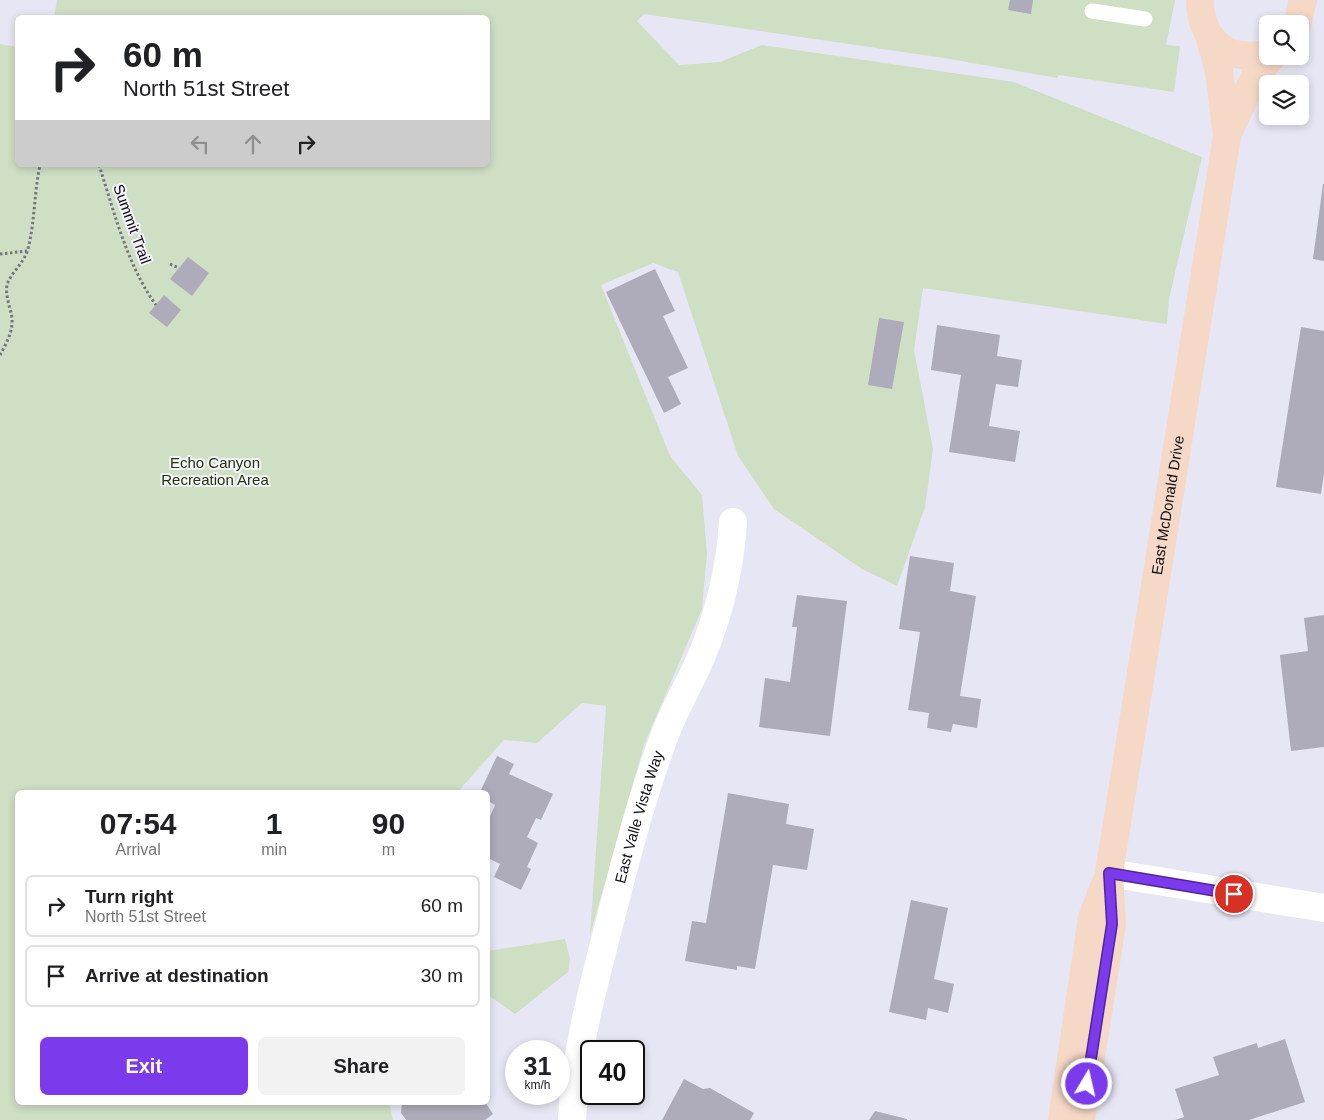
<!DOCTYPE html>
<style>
body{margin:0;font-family:Helvetica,sans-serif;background:#f2f2f2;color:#202124;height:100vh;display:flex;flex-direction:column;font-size:19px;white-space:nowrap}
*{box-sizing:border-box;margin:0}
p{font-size:16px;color:#757577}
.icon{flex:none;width:28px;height:28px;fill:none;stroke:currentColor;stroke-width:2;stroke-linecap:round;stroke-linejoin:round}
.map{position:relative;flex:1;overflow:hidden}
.drawer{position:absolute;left:15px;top:790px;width:475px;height:315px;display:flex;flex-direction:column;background:#fff;border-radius:8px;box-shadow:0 2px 8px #0003}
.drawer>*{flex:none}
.guide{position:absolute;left:15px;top:15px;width:475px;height:152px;border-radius:8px;box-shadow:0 2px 8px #0003;background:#fff;color:#202124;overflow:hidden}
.tools{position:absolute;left:1259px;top:15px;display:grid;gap:10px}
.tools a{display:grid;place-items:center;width:50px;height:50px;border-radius:8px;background:#fff;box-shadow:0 2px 8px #0003;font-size:25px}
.speed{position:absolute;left:505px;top:1040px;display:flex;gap:10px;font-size:25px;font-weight:700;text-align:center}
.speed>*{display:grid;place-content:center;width:65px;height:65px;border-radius:50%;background:#fff;box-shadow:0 2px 8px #0003;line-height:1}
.speed small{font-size:12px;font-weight:400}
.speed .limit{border:2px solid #111;border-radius:8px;background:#fff;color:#111}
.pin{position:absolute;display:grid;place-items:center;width:42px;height:42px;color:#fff;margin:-21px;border:2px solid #fff;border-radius:50%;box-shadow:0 1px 5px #0007}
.me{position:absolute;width:55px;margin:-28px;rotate:9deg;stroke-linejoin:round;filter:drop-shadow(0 0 4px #0008)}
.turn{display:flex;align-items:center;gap:18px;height:105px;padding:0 25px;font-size:22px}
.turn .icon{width:65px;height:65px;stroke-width:2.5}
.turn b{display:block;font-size:35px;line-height:42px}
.lanes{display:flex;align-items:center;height:48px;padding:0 25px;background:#0003;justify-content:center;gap:25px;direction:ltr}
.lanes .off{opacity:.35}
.eta{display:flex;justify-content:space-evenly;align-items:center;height:85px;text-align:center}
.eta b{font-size:30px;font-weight:800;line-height:35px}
.primary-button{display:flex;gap:10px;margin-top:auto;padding:10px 25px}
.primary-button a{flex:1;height:58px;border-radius:8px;background:#7c3aed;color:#fff;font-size:20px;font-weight:800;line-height:58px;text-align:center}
.primary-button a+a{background:#f2f2f2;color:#202124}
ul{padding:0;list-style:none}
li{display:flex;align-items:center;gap:15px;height:62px;margin:0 10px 8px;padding:0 15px;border:2px solid #e0e0e0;border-radius:8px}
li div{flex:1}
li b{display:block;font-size:19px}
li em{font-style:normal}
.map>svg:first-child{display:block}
.green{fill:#cfdfc4}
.building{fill:#aeacba}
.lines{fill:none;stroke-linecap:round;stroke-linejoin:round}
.path{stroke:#76757f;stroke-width:3;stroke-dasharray:2.5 2.5;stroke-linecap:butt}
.lane{stroke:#fff;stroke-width:15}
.street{stroke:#fff;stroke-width:28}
.secondary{stroke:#f6d8c6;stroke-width:28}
.route-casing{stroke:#51269a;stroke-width:12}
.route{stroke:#7c3aed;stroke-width:9}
.labels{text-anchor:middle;stroke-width:4;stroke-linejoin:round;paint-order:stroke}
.street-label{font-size:15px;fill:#0c0b10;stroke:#f5f4fd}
.park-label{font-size:15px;fill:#203707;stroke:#f5f4fd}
</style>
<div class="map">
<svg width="1324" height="1120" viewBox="0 0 1324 1120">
<rect width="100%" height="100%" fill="#e7e6f4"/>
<!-- green -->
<path class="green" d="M57,0H1175L1166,45L1180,46L1174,92L1059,75L1057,78L944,58L644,14L637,21L679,65L720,62L762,45L1014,82L1202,157L1169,299L1167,324L923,288L914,350L933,449L925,507L897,586L862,569L774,509L738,456L678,272L653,263L601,285L670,456L702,495L707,554L702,609L644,745L590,935L606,706L582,703L537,743L504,740L462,787L460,792H18V1102H389L393,1120H0V44L17,47L18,165H488V18L54,17Z
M565,939L570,959L568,972L515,1014L488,995V951Z"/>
<!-- building -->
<path class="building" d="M1010,0H1033L1031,14L1008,10Z
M1323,184H1324V261L1313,259Z
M188,257L209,273L192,296L170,279Z
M655,269L675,311L663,316L688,368L668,377L681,404L664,413L606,292Z
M164,295L181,310L167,327L149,313Z
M879,318L904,322L892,389L868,385Z
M937,325L1000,335L997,356L1022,360L1018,387L996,384L989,426L1020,431L1015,462L949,452L961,375L931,370Z
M1301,327L1324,331V474L1321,494L1276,487Z
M910,556L954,563L950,591L976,596L960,696L981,699L977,728L953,724L951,732L927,728L929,713L908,710L920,632L899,629Z
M797,595L847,601L830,736L759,727L765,678L790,682L797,627H792Z
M1324,615V747L1291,751L1280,655L1308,651L1304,618Z
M497,756L514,764L509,774L553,794L541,820L536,818L527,837L538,843L527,867L531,869L521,890L494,877L500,864L488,858V821L495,805L488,801V792H480Z
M728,793L789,804L786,824L814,829L807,870L773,865L755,969L737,966V970L685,961L692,921L706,923Z
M911,900L948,908L934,979L954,984L948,1013L928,1008L926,1020L889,1012Z
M1285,1039L1305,1102L1249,1120H1175L1184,1117L1175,1089L1219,1075L1213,1057L1257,1043L1258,1048Z
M684,1079L703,1089L710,1088L754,1113L750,1120H662Z
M402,1102H485L493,1114L485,1120H406L401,1113Z
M875,1111L907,1119V1120H869Z"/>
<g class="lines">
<!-- path -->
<path class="path" d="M99,165C114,211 127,265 156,305
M0,254L27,251
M170,264L179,268
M0,355C6,344 13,332 12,319C11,308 5,297 7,285C10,274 24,263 28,249C35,221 34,193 40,165"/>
<!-- lane -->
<path class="lane" d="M1092,11L1145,19"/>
<!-- street -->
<g class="street">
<path d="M1109,873L1324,908"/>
<path id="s1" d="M572,1120C575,1050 594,984 611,917C627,855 643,792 666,732C677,704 693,678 704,650C721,608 730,567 733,522"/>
</g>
<!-- secondary -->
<g class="secondary">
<path d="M1200,0C1200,40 1228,64 1268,53"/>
<path d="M1297,24L1303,0"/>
<path d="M1227,135L1255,76L1273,56"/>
<path d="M1062,1120L1092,918L1105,884"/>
<path id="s2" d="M1081,1120L1112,924L1109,873L1227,136L1219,71L1210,38"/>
</g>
</g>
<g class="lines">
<defs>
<path id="route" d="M1087,1084L1112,924L1109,873L1234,894"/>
</defs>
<!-- route casing -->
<use href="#route" class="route-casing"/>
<!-- route -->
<use href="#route" class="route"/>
</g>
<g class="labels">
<!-- street labels -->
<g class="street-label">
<text transform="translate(132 224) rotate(70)" y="5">Summit Trail</text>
<text dy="5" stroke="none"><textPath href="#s2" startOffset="622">East McDonald Drive</textPath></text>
<text dy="5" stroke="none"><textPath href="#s1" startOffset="311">East Valle Vista Way</textPath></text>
</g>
<!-- park labels -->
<g class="park-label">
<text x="215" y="468">Echo Canyon<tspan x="215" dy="17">Recreation Area</tspan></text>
</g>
</g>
</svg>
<div class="tools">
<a><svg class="icon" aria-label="search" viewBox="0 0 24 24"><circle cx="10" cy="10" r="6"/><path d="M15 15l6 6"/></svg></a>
<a><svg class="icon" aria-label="layers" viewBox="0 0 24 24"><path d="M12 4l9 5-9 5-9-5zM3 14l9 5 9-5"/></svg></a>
</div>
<div class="speed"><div>31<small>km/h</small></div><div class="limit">40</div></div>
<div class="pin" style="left:1234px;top:894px;background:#d93025"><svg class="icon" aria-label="arrive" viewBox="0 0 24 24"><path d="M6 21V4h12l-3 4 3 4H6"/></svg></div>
<svg class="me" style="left:1087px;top:1084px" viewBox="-20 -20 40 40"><circle r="17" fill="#7c3aed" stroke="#fff" stroke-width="3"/><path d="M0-11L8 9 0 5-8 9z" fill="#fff"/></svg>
<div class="guide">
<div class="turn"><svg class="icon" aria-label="right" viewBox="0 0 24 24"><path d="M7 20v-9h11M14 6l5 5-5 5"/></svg><div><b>60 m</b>North 51st Street</div></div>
<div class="lanes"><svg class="icon off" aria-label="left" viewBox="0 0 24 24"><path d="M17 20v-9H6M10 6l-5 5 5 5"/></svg><svg class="icon off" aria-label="ahead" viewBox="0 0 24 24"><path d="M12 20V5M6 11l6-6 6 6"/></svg><svg class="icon" aria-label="right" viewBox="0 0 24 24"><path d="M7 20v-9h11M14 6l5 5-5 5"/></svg></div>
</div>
<section class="drawer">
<div class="eta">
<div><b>07:54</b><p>Arrival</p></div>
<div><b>1</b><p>min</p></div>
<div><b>90</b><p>m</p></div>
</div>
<ul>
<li><svg class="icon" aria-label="right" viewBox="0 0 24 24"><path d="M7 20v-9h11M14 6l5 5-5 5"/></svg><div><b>Turn right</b><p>North 51st Street</p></div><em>60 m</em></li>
<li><svg class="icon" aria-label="arrive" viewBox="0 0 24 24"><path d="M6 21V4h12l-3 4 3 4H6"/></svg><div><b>Arrive at destination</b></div><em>30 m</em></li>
</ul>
<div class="primary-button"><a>Exit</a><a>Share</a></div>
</section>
</div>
